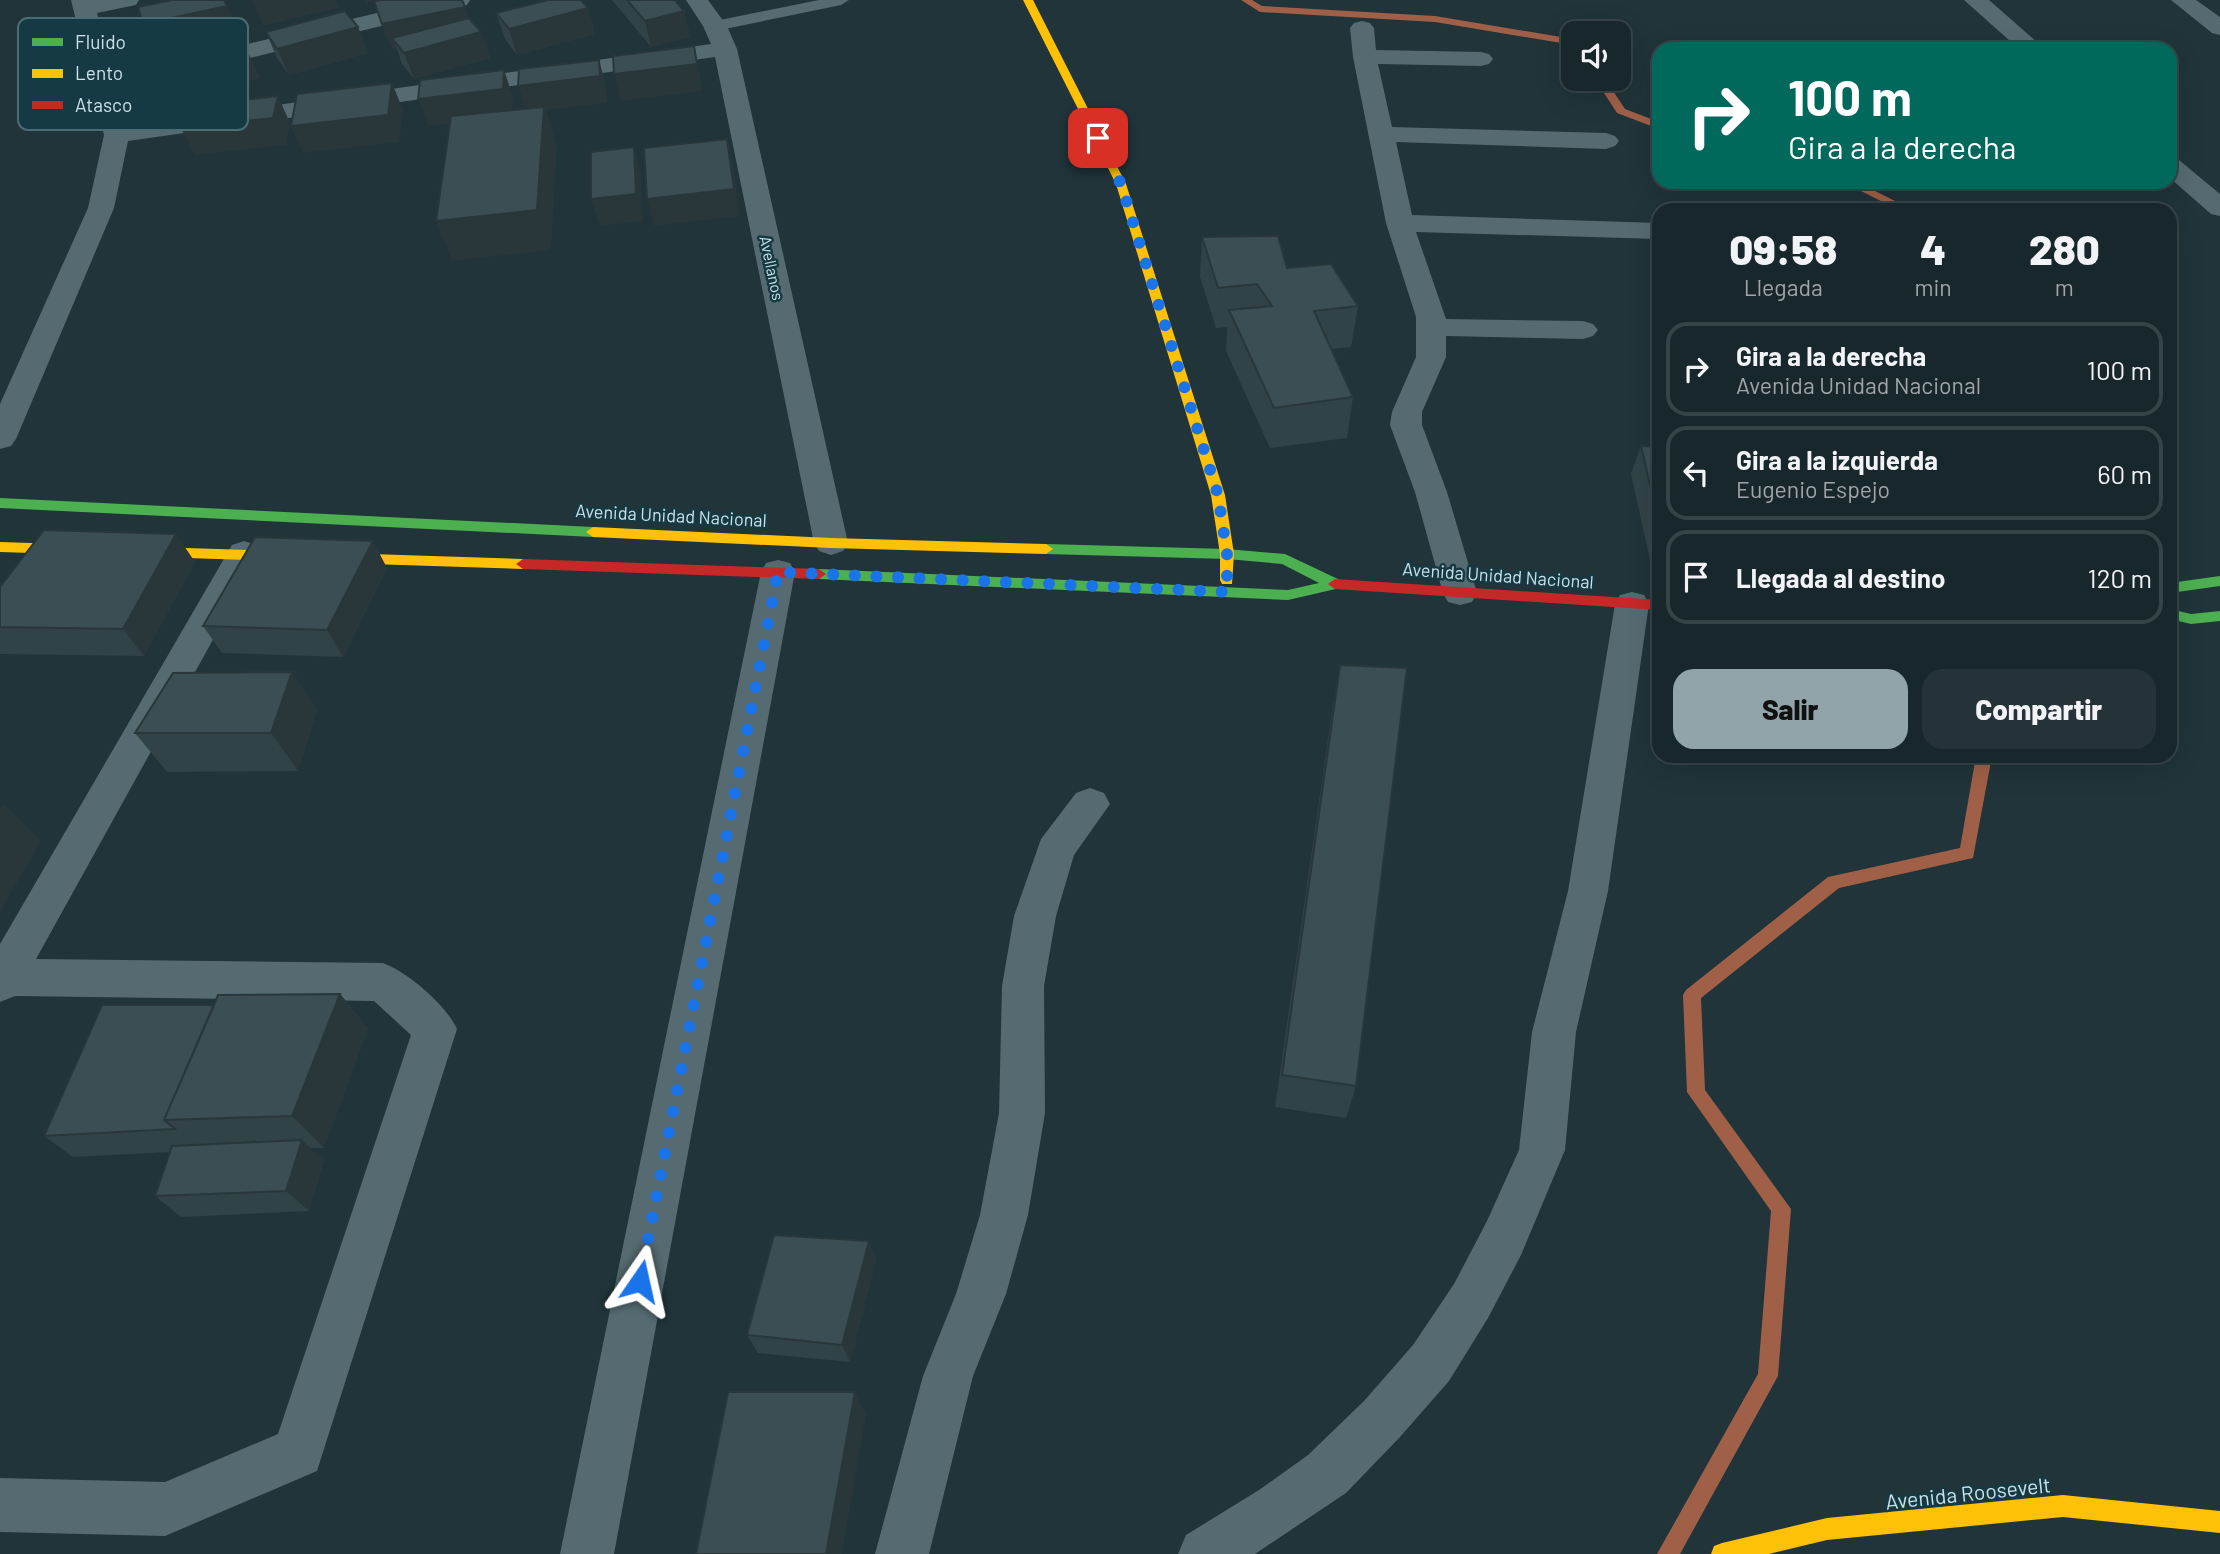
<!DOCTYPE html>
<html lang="es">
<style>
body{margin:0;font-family:Barlow,sans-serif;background:#253338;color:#f1f3f6;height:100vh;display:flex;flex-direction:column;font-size:26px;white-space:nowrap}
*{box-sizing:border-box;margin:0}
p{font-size:23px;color:#9fa5a9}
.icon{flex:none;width:38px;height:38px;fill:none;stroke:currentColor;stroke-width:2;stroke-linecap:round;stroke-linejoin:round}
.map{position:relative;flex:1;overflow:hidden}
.sheet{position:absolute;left:1652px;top:203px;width:525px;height:560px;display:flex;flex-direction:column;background:#18272c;border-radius:21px;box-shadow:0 7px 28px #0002,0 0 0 2px #364448}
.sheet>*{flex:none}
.guide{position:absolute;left:1652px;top:42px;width:525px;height:147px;border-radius:21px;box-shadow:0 7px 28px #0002,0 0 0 2px #364448;background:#00695c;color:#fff;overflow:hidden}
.fabs{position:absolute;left:1561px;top:21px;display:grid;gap:14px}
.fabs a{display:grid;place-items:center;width:70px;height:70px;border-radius:14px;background:#18272c;box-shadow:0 7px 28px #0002,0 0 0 2px #364448;font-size:35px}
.pin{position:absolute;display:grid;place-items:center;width:60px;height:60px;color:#fff;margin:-30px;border-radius:14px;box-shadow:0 4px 10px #0006}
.me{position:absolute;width:77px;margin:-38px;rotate:11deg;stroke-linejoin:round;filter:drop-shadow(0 0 5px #0008)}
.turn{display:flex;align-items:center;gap:24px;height:147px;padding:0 21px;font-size:32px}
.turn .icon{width:91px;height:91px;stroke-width:2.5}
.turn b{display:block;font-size:49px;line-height:60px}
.eta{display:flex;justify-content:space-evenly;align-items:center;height:119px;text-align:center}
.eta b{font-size:42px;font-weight:800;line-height:49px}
.button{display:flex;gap:14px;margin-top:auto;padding:14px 21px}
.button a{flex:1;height:80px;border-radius:21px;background:#90a4aa;color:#111;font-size:28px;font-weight:800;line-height:80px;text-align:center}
.button a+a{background:#253338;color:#f1f3f6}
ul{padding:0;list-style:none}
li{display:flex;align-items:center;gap:21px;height:94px;margin:0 14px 10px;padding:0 7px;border:4px solid #364448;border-radius:21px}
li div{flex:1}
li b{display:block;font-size:26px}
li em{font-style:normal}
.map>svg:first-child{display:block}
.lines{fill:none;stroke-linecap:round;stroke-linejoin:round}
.stream{fill:#a06047;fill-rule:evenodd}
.lane{fill:#556b71;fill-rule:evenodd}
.street{fill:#556b71;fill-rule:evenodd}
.fast{fill:#4caf50;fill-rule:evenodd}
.slow{fill:#ffc107;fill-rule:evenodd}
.jam{fill:#c62828;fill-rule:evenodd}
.wall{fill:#324347}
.shaded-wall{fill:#29373a}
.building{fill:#3a4e53;stroke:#29373a;stroke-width:2}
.route{stroke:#1a73e8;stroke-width:12;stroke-dasharray:0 21.6}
.labels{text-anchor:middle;stroke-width:5;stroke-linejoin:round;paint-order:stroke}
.far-street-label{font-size:16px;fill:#cce0e6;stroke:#153a44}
.street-label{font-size:18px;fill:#cce0e6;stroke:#153a44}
.near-street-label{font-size:21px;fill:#cce0e6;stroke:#153a44}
.key{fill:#153a44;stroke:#4c6c75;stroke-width:2}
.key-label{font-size:19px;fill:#cce0e6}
</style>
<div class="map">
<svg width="2220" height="1554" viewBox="0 0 2220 1554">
<rect width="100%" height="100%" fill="#20343a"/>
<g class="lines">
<!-- stream -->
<path class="stream" d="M1241,0H1252L1262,6L1435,16L1573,39V45L1435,22L1260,12Z
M1595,79H1605L1625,109L1659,122V129L1617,113Z
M1843,182H1857L1913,210H1899Z
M1976,756H1992L1973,858L1839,888L1701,998L1705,1090L1791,1209L1778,1376L1680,1554H1657L1758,1374L1771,1211L1687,1092L1683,995L1686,990L1828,877L1960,848Z"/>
<!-- lane -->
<path class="lane" d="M819,0H849L841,5L715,31L707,26L715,21Z"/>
<!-- street -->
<path class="street" d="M71,0H139L136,5L97,13L114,76L431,0H470L467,5L118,90L127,126L711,44L703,26L686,0H708L727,26L737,49L848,543L843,551L831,555L819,551L814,543L715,57L128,141L114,208L16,439L11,446L0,449V404L88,208L104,135Z
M1964,0H1989L2045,49H2019Z
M2171,0H2196L2220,17V35L2212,33Z
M1362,21L1370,23L1374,28L1376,50L1481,52L1489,54L1493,59L1489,64L1481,66L1378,64L1392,127L1606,133L1615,136L1619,141L1615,146L1606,149L1396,142L1412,215L1659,223V239L1416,232L1446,319L1583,321L1593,324L1598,330L1593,336L1583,339L1446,336V357L1422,412V425L1447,492L1477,593L1472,602L1460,605L1448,602L1443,593L1415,492L1390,425L1392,412L1416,357V317L1386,223L1353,57L1350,28L1354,23Z
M2170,157L2179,160L2220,194V216L2211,214L2170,178Z
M244,541L256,545L261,553L36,959L383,963C408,972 446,1005 457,1029L317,1471L165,1536L0,1532V1478L165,1482L278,1434L411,1035L374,1001L15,996L0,1002V944L232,545Z
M778,560L790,563L795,572L614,1554H560L761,572L766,563Z
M1632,592L1644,595L1649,604L1608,891L1576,1032L1565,1150L1521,1255L1488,1318L1449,1381L1400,1437L1346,1493L1255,1554H1178L1186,1535L1259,1490L1308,1455L1364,1401L1413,1345L1454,1284L1487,1221L1519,1150L1532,1032L1568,891L1615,604L1620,595Z
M1090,788L1104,793L1110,804L1074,855L1056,916L1044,986L1045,1113L1028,1215L1006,1294L973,1376L929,1554H875L923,1376L956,1294L980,1215L999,1113L1002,986L1014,916L1041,839L1076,793Z"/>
<!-- fast -->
<path class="fast" d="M0,498L593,527L600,532L593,537L0,508Z
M1046,544L1227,549L1285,554L1340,580L1342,584L1340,588L1288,600L819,579L812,574L819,569L1288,590L1319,583L1282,564L1227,559L1046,554L1039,549Z
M2220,576V586L2170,593V583Z
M2170,609L2191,614L2220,611V621L2191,624L2170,619Z"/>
<!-- slow -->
<path class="slow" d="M1023,0H1033L1126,184L1225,495L1234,554L1232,584H1222L1220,580V554L1211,495L1116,184Z
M593,527L831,538L1046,544L1053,549L1046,554L831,548L593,537L586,532Z
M0,542L523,559L530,564L523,569L0,552Z
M2063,1495L2220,1511V1533L2063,1517L1827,1540L1769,1554H1711L1714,1546L1722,1543L1827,1518Z"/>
<!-- jam -->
<path class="jam" d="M523,559L819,569L826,574L819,579L523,569L516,564Z
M1335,579L1659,600V610L1335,589L1328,584Z"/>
</g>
<!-- wall -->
<path class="wall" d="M612,0H675L684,11L690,37L651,47Z
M588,8L595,34L517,55L505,39L496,13Z
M469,18L481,32L490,58L414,79L402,64L397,49L392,50L382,24Z
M358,27L368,53L289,75L277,58L266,32Z
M1202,237L1287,268L1358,306L1351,347L1331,349L1353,397L1347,438L1270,448L1226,351L1227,327L1216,328L1200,277Z
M1641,446L1659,447V561L1650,560L1631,474Z
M195,562L144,656L0,654V587Z
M387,568L343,657L222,653L203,626Z
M1340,665L1356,1086L1346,1118L1275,1107L1333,704Z
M292,672L317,710L298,771L167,772L135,733Z
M340,994L368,1028L324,1148H310L324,1161L309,1211L181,1217L155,1196L170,1152L73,1157L44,1136L214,1005Z
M869,1241L876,1261L850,1362L758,1353L747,1335Z"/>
<!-- shaded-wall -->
<path class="shaded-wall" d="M224,0L239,32L156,50L143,24Z
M252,0H336L339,8L263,26Z
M365,0H379L366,3Z
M465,7L474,33L392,38L397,49L392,50L382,24Z
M588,8L595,34L517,55L509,29Z
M684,11L690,37L651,47L645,21Z
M358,27L368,53L289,75L277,49Z
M481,32L490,58L414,79L404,53Z
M694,46L703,91L621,101L614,74Z
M248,52L260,78L173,99L160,73Z
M599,60L606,86L607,103L546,110L557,146L551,250L452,261L436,221L527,113L518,86Z
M504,70L513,97L512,116L428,126L418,99Z
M392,83L403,110L399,142L303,153L291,126Z
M278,96L290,123L286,145L195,155L181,128Z
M727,139L733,166L740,216L654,226L647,199Z
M634,147L641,174L643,221L600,226L591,199Z
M176,534L195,562L144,656L123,629Z
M373,541L387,568L343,657L327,630Z
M292,672L317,710L298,771L271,733Z
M3,803L41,841L0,912V809Z
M340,994L368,1028L324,1148L292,1116Z
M302,1140L324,1161L309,1211L286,1191Z
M869,1241L876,1261L850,1362L842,1345Z
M855,1392L866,1415L842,1554H826Z"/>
<!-- building -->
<path class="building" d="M172,0H224L227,6L143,24L138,7Z
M381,0H462L465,7L382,24L374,1Z
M548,0H581L588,8L509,29L496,13Z
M627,0H675L684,11L645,21Z
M345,11L358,27L277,49L266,32Z
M469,18L481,32L404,53L392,38Z
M694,46L697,64L614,74L613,56Z
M599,60L600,76L518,86L519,69Z
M504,70L503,89L418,99L420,80Z
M392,83L388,115L291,126L297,94Z
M278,96L273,118L181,128L188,106Z
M544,107L537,210L436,221L451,116Z
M727,139L734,189L647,199L644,148Z
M634,147L636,194L591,199V152Z
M1278,236L1287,268L1331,264L1358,306L1314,311L1353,397L1274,408L1229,310L1272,306L1257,284L1218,288L1202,237Z
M1641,446L1659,447V523Z
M44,530L176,534L123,629L0,627V587Z
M255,537L373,541L327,630L203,626Z
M1340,665L1407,668L1356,1086L1282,1075Z
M292,672L271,733H135L173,673Z
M340,994L292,1116L164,1120L218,995Z
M102,1005H214L164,1120L175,1129L44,1136Z
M302,1140L286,1191L155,1196L172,1146Z
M774,1235L869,1241L842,1345L747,1335Z
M728,1392H855L826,1554H696Z"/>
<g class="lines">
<!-- route -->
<path class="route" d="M640,1281L778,572L1227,592V554L1218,495L1121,184L1098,138"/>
</g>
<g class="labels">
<!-- far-street labels -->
<g class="far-street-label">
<text transform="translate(772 268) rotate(78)" y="6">Avellanos</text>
</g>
<!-- street labels -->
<g class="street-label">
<text transform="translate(671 516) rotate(3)" y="6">Avenida Unidad Nacional</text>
<text transform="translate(1498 576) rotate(4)" y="6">Avenida Unidad Nacional</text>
</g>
<!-- near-street labels -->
<g class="near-street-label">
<text transform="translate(1968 1494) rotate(-6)" y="7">Avenida Roosevelt</text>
</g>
</g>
<!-- legend -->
<rect x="18" y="18" width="230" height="112" rx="10" class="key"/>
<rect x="32" y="38" width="31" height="8" fill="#4caf50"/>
<rect x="32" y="69" width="31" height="9" fill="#ffc107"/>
<rect x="32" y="101" width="31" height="8" fill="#c62828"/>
<g class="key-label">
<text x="75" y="49">Fluido</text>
<text x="75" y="80">Lento</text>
<text x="75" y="112">Atasco</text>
</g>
</svg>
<div class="fabs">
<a><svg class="icon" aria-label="sound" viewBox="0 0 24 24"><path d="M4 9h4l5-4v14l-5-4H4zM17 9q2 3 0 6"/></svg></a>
</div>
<div class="pin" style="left:1098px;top:138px;background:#d93025"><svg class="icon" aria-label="arrive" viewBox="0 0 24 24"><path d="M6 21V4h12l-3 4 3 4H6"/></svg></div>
<svg class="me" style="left:640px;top:1281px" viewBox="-20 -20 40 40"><path d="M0-17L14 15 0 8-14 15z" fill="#1a73e8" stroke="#fff" stroke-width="4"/></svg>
<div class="guide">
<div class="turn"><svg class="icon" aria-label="right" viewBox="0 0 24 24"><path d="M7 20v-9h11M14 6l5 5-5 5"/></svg><div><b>100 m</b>Gira a la derecha</div></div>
</div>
<section class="sheet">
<div class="eta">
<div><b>09:58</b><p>Llegada</p></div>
<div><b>4</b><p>min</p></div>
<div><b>280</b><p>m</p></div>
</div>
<ul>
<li><svg class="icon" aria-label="right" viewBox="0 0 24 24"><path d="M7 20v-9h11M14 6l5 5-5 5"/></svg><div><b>Gira a la derecha</b><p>Avenida Unidad Nacional</p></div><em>100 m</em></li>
<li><svg class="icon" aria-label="left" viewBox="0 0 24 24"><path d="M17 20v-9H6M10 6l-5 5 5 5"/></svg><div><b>Gira a la izquierda</b><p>Eugenio Espejo</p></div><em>60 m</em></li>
<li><svg class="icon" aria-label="arrive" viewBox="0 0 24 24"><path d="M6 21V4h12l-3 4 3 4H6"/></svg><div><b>Llegada al destino</b></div><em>120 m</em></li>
</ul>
<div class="button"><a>Salir</a><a>Compartir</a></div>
</section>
</div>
